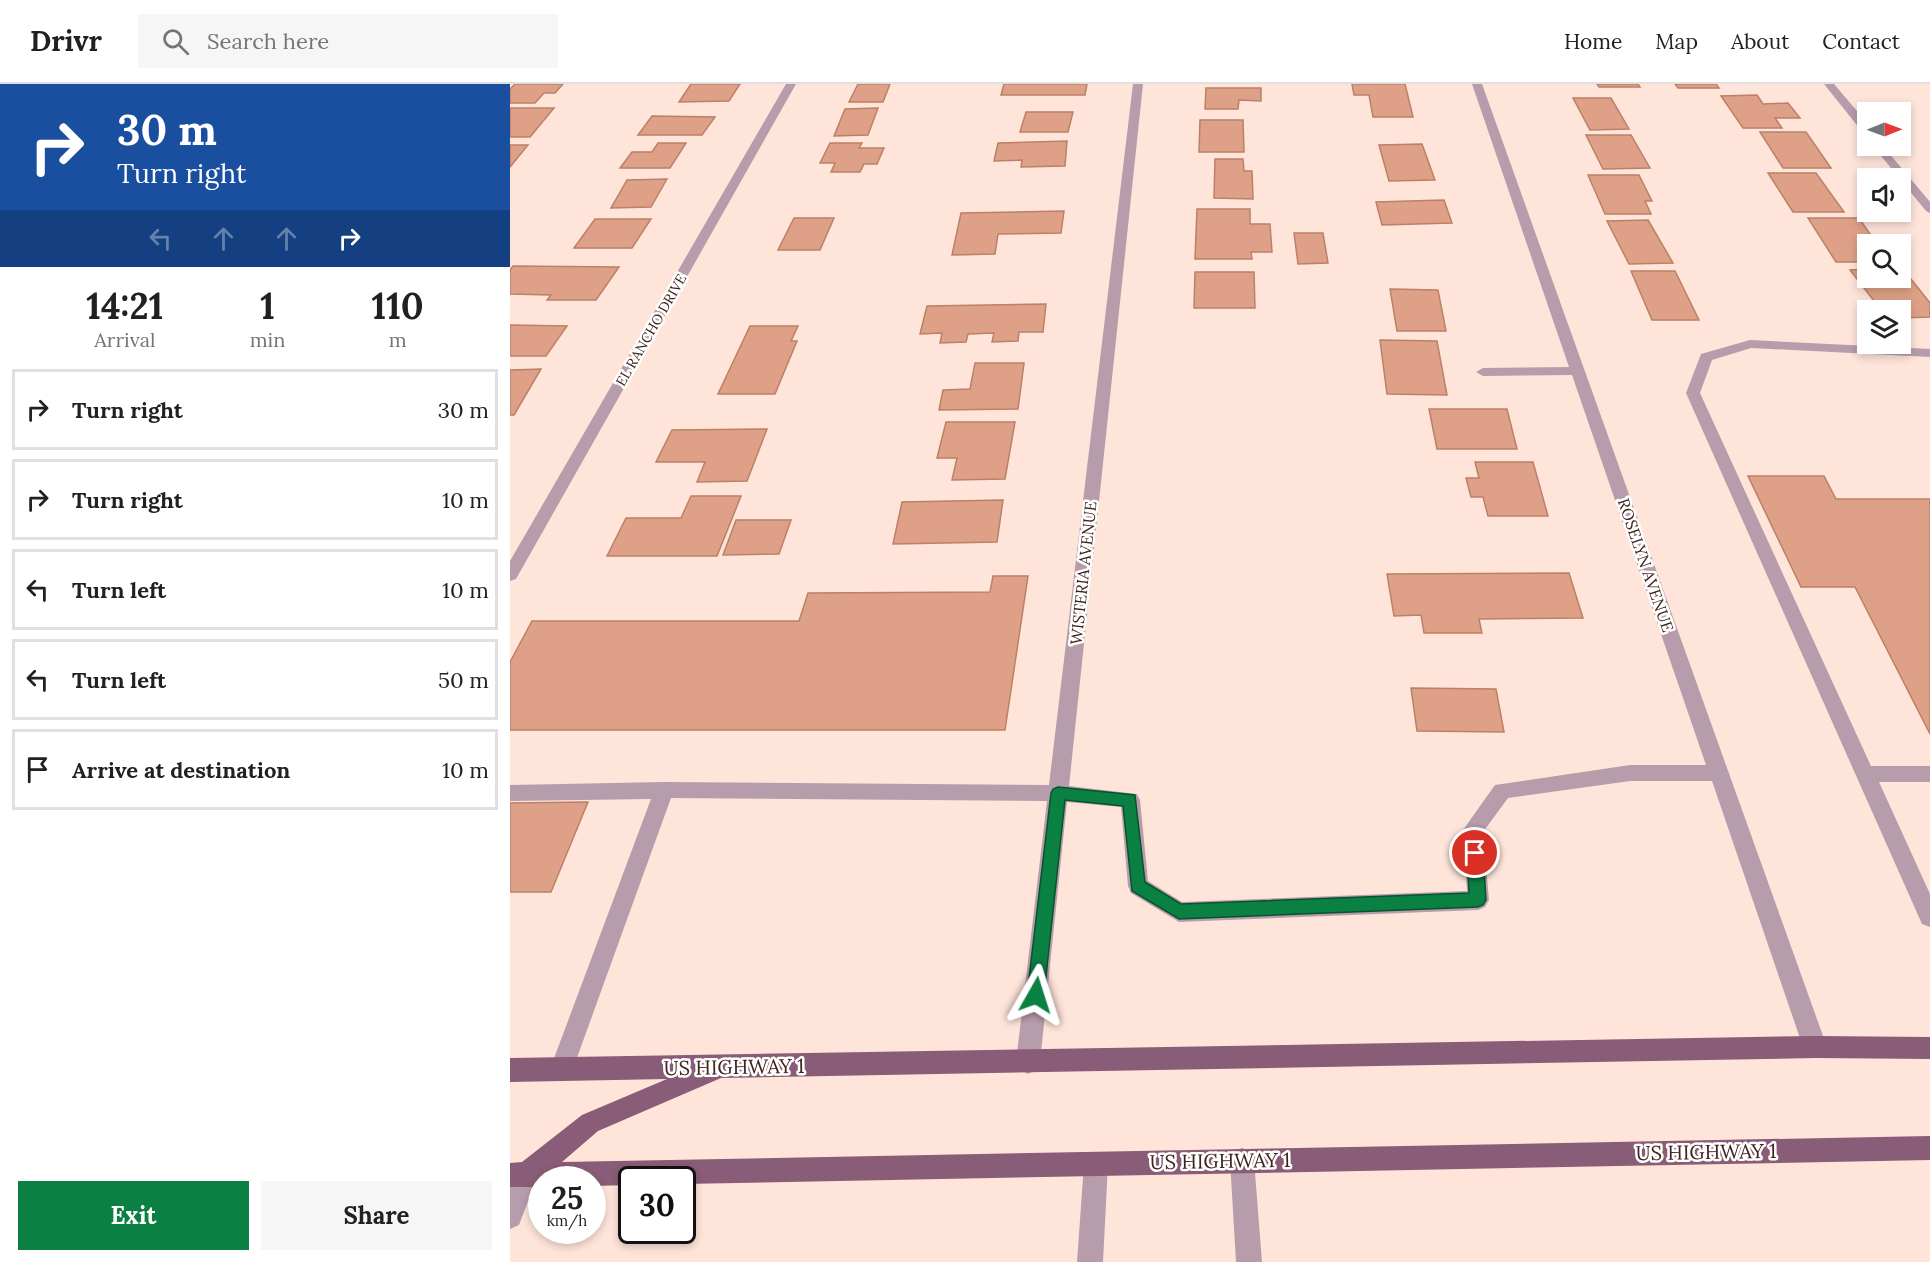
<!DOCTYPE html>
<style>
body{margin:0;font-family:Lora,serif;background:#f6f6f6;color:#202124;height:100vh;display:flex;flex-direction:column;font-size:22px;white-space:nowrap}
*{box-sizing:border-box;margin:0}
p{font-size:20px;color:#757577}
.icon{flex:none;width:33px;height:33px;fill:none;stroke:currentColor;stroke-width:2;stroke-linecap:round;stroke-linejoin:round}
.map{position:relative;flex:1;overflow:hidden}
.drawer{display:flex;flex-direction:column;background:#fff;width:510px}
.drawer>*{flex:none}
.banner{background:#1a4fa0;color:#fff;overflow:hidden}
.needle{width:39px;rotate:89deg}
.fabs{position:absolute;left:1347px;top:18px;display:grid;gap:12px}
.fabs a{display:grid;place-items:center;width:54px;height:54px;border-radius:0px;background:#fff;box-shadow:0 3px 9px #0003;font-size:30px}
.speed{position:absolute;left:18px;top:1082px;display:flex;gap:12px;font-size:30px;font-weight:700;text-align:center}
.speed>*{display:grid;place-content:center;width:78px;height:78px;border-radius:50%;background:#fff;box-shadow:0 3px 9px #0003;line-height:1}
.speed small{font-size:15px;font-weight:400}
.speed .limit{border:3px solid #111;border-radius:9px;background:#fff;color:#111}
.pin{position:absolute;display:grid;place-items:center;width:51px;height:51px;color:#fff;margin:-26px;border:3px solid #fff;border-radius:50%;box-shadow:0 2px 6px #0007}
.me{position:absolute;width:66px;margin:-33px;rotate:6deg;stroke-linejoin:round;filter:drop-shadow(0 0 4px #0008)}
.turn{display:flex;align-items:center;gap:21px;height:126px;padding:0 18px;font-size:27px}
.turn .icon{width:78px;height:78px;stroke-width:2.5}
.turn b{display:block;font-size:42px;line-height:51px}
.lanes{display:flex;align-items:center;height:57px;padding:0 18px;background:#0003;justify-content:center;gap:30px;direction:ltr}
.lanes .off{opacity:.35}
.eta{display:flex;justify-content:space-evenly;align-items:center;height:102px;text-align:center}
.eta b{font-size:36px;font-weight:800;line-height:42px}
.primary-button{display:flex;gap:12px;margin-top:auto;padding:12px 18px}
.primary-button a{flex:1;height:69px;border-radius:0px;background:#0b8043;color:#fff;font-size:24px;font-weight:800;line-height:69px;text-align:center}
.primary-button a+a{background:#f6f6f6;color:#202124}
ul{padding:0;list-style:none}
li{display:flex;align-items:center;gap:18px;height:81px;margin:0 12px 9px;padding:0 6px;border:3px solid #e0e0e0;border-radius:0px}
li div{flex:1}
li b{display:block;font-size:22px}
li em{font-style:normal}
header{display:flex;align-items:center;gap:36px;box-sizing:border-box;height:84px;padding:0 30px;background:#fff;border-bottom:2px solid #e0e0e0}
header strong{font-size:28px}
nav{display:flex;gap:33px;margin-inline-start:auto;font-size:21px}
.search{width:420px;height:54px;background:#f6f6f6;display:flex;align-items:center;gap:15px;box-sizing:border-box;padding:0 21px;border-radius:0px;color:#757577;font-size:22px}
main{display:flex;flex:1;min-height:0}
.map>svg:first-child{display:block}
.building{fill:#dea187;stroke:#bb8067;stroke-width:1.5}
.lines{fill:none;stroke-linecap:round;stroke-linejoin:round}
.minor{fill:#b79dac;fill-rule:evenodd}
.major{fill:#895c77;fill-rule:evenodd}
.route{fill:#0b8043;stroke:#07532c;stroke-width:1.5}
.labels{text-anchor:middle;stroke-width:5;stroke-linejoin:round;paint-order:stroke}
.far-street-label{font-size:14px;fill:#3d251b;stroke:#fff}
.street-label{font-size:16px;fill:#3d251b;stroke:#fff}
.near-street-label{font-size:20px;fill:#3d251b;stroke:#fff}
</style>
<header>
<strong>Drivr</strong>
<div class="search"><svg class="icon" aria-label="search" viewBox="0 0 24 24"><circle cx="10" cy="10" r="6"/><path d="M15 15l6 6"/></svg>Search here</div>
<nav><a>Home</a><a>Map</a><a>About</a><a>Contact</a></nav>
</header>
<main>
<section class="drawer">
<div class="banner">
<div class="turn"><svg class="icon" aria-label="right" viewBox="0 0 24 24"><path d="M7 20v-9h11M14 6l5 5-5 5"/></svg><div><b>30 m</b>Turn right</div></div>
<div class="lanes"><svg class="icon off" aria-label="left" viewBox="0 0 24 24"><path d="M17 20v-9H6M10 6l-5 5 5 5"/></svg><svg class="icon off" aria-label="ahead" viewBox="0 0 24 24"><path d="M12 20V5M6 11l6-6 6 6"/></svg><svg class="icon off" aria-label="ahead" viewBox="0 0 24 24"><path d="M12 20V5M6 11l6-6 6 6"/></svg><svg class="icon" aria-label="right" viewBox="0 0 24 24"><path d="M7 20v-9h11M14 6l5 5-5 5"/></svg></div>
</div>
<div class="eta">
<div><b>14:21</b><p>Arrival</p></div>
<div><b>1</b><p>min</p></div>
<div><b>110</b><p>m</p></div>
</div>
<ul>
<li><svg class="icon" aria-label="right" viewBox="0 0 24 24"><path d="M7 20v-9h11M14 6l5 5-5 5"/></svg><div><b>Turn right</b></div><em>30 m</em></li>
<li><svg class="icon" aria-label="right" viewBox="0 0 24 24"><path d="M7 20v-9h11M14 6l5 5-5 5"/></svg><div><b>Turn right</b></div><em>10 m</em></li>
<li><svg class="icon" aria-label="left" viewBox="0 0 24 24"><path d="M17 20v-9H6M10 6l-5 5 5 5"/></svg><div><b>Turn left</b></div><em>10 m</em></li>
<li><svg class="icon" aria-label="left" viewBox="0 0 24 24"><path d="M17 20v-9H6M10 6l-5 5 5 5"/></svg><div><b>Turn left</b></div><em>50 m</em></li>
<li><svg class="icon" aria-label="arrive" viewBox="0 0 24 24"><path d="M6 21V4h12l-3 4 3 4H6"/></svg><div><b>Arrive at destination</b></div><em>10 m</em></li>
</ul>
<div class="primary-button"><a>Exit</a><a>Share</a></div>
</section>
<div class="map">
<svg width="1420" height="1178" viewBox="0 0 1420 1178">
<rect width="100%" height="100%" fill="#ffe4da"/>
<!-- building -->
<path class="building" d="M5,0H53L45,9H34L25,19H0V5Z
M181,0H230L219,17L169,18Z
M348,0H380L373,18H339Z
M494,0H577L575,11H491Z
M842,0H895L903,33H863L859,11H844Z
M1087,0H1128L1130,3H1089Z
M1165,0H1206L1209,4H1168Z
M696,4H751V17L729,16L728,25H695Z
M1247,11L1253,20L1278,19L1290,34H1265L1272,44H1233L1211,12Z
M1063,14H1101L1119,45L1080,46Z
M0,24H44L20,53H0Z
M368,24L358,51L324,52L335,25Z
M516,28H563L558,48H510Z
M142,32L205,33L192,51H128Z
M690,36H733L734,68H689Z
M1250,48H1296L1321,84H1273Z
M1076,51H1121L1140,84L1093,85Z
M557,57L555,82L511,83L512,76L484,77L488,59Z
M148,59H176L160,84H110L122,68H142Z
M320,59H352L349,64H374L367,80H354L350,88H321L325,79H310Z
M912,60L925,96L879,97L869,61Z
M0,61H18L0,83Z
M705,75H733L734,87H742L743,115L704,114Z
M1258,89H1306L1334,128H1283Z
M1078,91H1129L1142,117H1135L1141,130H1095Z
M157,95L141,123L101,124L117,96Z
M934,116L942,139L872,141L866,118Z
M687,125H740V140H760L762,168H741L742,175H685Z
M554,127L551,149L488,150L485,170L442,171L451,129Z
M284,134H324L310,166H268Z
M1298,134H1349L1367,160H1358V178H1326Z
M85,135H141L122,164H64Z
M1138,136L1163,179L1119,180L1097,137Z
M784,149H813L818,179L788,180Z
M3,182L109,183L86,216H37L41,211L0,210V186Z
M1358,185V194H1390V185H1393L1420,219V233L1390,234V226H1371L1340,186Z
M1121,187H1165L1189,236H1142Z
M685,188H744L745,224H684Z
M880,205L928,206L936,247H887Z
M536,220L533,248H509L508,257L482,258L484,249L458,250L456,258L430,259L432,249L410,250L417,222Z
M0,241L57,242L36,272H0Z
M240,242H288L281,257H287L265,310H208Z
M870,256L927,257L937,311L877,310Z
M465,279H514L508,325L429,326L433,306L460,305Z
M31,285L4,331H0V286Z
M919,325H997L1007,365H927Z
M436,338H505L495,395L442,396L447,374H427Z
M257,345L237,397L187,398L195,378H146L162,346Z
M965,378H1023L1038,432H978L973,413H961L956,394H969Z
M1238,392H1314L1326,415H1420V650L1345,503H1291Z
M181,412H231L207,472H97L116,434H171Z
M493,416L487,458L383,460L392,418Z
M226,436H281L269,470L213,471Z
M1059,489L1073,534L969,535L972,549H914L911,531L884,532L877,490Z
M483,492H518L495,646H0V578L22,537H289L298,509L480,508Z
M901,604L986,605L994,648L907,647Z
M78,718L41,808H0V719Z"/>
<g class="lines">
<!-- minor -->
<path class="minor" d="M276,0H286L6,495L0,497V477Z
M623,0H633L559,702L627,710L630,716L638,797L672,818L957,807L953,746L985,701L1120,681H1196L1062,291L973,292L966,288L973,284L1059,283L962,0H972L1317,963L1313,971L1305,974L1297,971L1293,963L1202,697H1120L998,714L973,748L979,816L975,823L968,826L669,838L621,809L618,802L611,723L557,718L530,978L526,986L518,990L510,986L506,978L537,717L161,714L60,993L52,997L44,993L40,985L141,715L0,717V701L154,698L539,701Z
M1314,0H1324L1358,40V51L1354,50Z
M1363,62H1373L1420,118V129L1416,127Z
M1240,256L1420,265V273L1241,264L1202,276L1190,309L1361,682H1420V698H1369L1420,810V843L1412,840L1176,309L1191,270Z
M732,1064L741,1067L744,1076L752,1178H726L720,1076L723,1067Z
M586,1068L595,1071L598,1080L593,1178H567L574,1080L577,1071Z
M16,1079L25,1082L28,1091L9,1141L0,1145V1100L7,1082Z"/>
<!-- major -->
<path class="major" d="M1305,952L1420,953V975L1305,974L211,994L88,1047L52,1078L1420,1052V1076L172,1100V1095H122V1101L82,1102V1095H32V1103H0V1079L12,1078L72,1031L157,995L0,998V974Z"/>
</g>
<!-- route -->
<path class="route" d="M548,703L625,711L635,798L671,820L959,809L957,769L959,764L965,762L970,764L973,769L976,816L973,821L968,823L669,835L622,807L613,722L555,716L534,911L532,917L526,919L520,917L517,911L541,709L543,705Z"/>
<g class="labels">
<!-- far-street labels -->
<g class="far-street-label">
<text transform="translate(141 246) rotate(-60)" y="5">EL RANCHO DRIVE</text>
</g>
<!-- street labels -->
<g class="street-label">
<text transform="translate(1136 481) rotate(71)" y="6">ROSELYN AVENUE</text>
<text transform="translate(573 489) rotate(-84)" y="6">WISTERIA AVENUE</text>
</g>
<!-- near-street labels -->
<g class="near-street-label">
<text transform="translate(224 983) rotate(-1)" y="7">US HIGHWAY 1</text>
<text transform="translate(1196 1068) rotate(-1)" y="7">US HIGHWAY 1</text>
<text transform="translate(710 1077) rotate(-1)" y="7">US HIGHWAY 1</text>
</g>
</g>
</svg>
<div class="fabs">
<a><svg class="needle" viewBox="-14 -14 28 28"><path d="M0-13l5 13h-10z" fill="#e53935"/><path d="M0 13l5-13h-10z" fill="#757577"/></svg></a>
<a><svg class="icon" aria-label="sound" viewBox="0 0 24 24"><path d="M4 9h4l5-4v14l-5-4H4zM17 9q2 3 0 6"/></svg></a>
<a><svg class="icon" aria-label="search" viewBox="0 0 24 24"><circle cx="10" cy="10" r="6"/><path d="M15 15l6 6"/></svg></a>
<a><svg class="icon" aria-label="layers" viewBox="0 0 24 24"><path d="M12 4l9 5-9 5-9-5zM3 14l9 5 9-5"/></svg></a>
</div>
<div class="speed"><div>25<small>km/h</small></div><div class="limit">30</div></div>
<div class="pin" style="left:965px;top:769px;background:#d93025"><svg class="icon" aria-label="arrive" viewBox="0 0 24 24"><path d="M6 21V4h12l-3 4 3 4H6"/></svg></div>
<svg class="me" style="left:526px;top:911px" viewBox="-20 -20 40 40"><path d="M0-17L14 15 0 8-14 15z" fill="#0b8043" stroke="#fff" stroke-width="4"/></svg>
</div>
</main>
